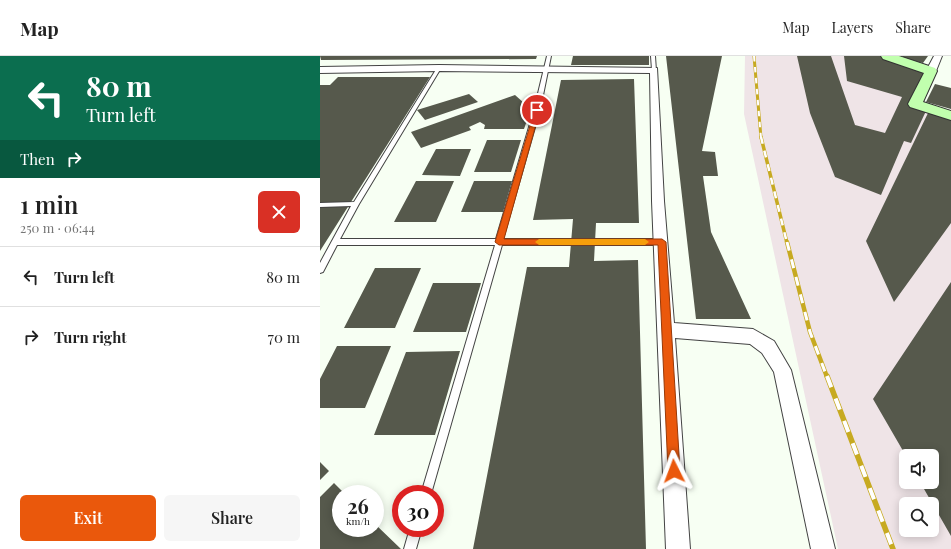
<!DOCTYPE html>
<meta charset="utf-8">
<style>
body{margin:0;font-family:"Playfair Display",serif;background:#f6f6f6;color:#222;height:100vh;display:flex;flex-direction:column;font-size:15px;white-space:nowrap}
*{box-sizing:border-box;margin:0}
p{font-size:13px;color:#767676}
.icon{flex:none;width:22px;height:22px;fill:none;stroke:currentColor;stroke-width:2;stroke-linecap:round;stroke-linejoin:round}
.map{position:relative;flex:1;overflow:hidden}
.details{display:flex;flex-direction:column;background:#fff;width:320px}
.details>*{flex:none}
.top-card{background:#0b6e4f;color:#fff;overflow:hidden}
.tools{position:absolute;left:579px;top:393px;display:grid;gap:8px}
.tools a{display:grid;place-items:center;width:40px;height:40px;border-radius:6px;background:#fff;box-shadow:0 2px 10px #0003;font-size:20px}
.speed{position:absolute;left:12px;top:429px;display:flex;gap:8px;font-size:20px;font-weight:700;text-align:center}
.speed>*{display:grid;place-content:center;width:52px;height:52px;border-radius:50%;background:#fff;box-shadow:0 2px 10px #0003;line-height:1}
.speed small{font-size:10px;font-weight:400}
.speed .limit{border:6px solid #d22;background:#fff;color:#111}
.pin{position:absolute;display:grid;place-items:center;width:34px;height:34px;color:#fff;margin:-17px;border:2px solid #fff;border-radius:50%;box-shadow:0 1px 4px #0007}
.me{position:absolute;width:44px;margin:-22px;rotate:357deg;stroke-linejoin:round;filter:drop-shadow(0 0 3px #0008)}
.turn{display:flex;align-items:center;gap:14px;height:84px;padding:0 20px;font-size:18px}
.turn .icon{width:52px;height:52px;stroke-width:2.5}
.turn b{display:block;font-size:28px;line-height:34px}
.then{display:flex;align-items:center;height:38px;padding:0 20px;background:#0003;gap:8px;font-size:15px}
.round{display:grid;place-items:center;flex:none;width:42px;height:42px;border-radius:6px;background:#f6f6f6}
.head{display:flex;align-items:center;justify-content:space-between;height:68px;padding:0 20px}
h1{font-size:24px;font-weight:600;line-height:30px}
.button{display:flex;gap:8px;margin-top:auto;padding:8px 20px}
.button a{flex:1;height:46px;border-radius:6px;background:#ea580c;color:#fff;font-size:16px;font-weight:600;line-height:46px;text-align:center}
.button a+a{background:#f6f6f6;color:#222}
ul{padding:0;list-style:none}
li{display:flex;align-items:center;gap:12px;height:60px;padding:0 20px;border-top:1px solid #e0e0e0}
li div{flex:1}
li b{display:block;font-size:15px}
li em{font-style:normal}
header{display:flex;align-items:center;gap:24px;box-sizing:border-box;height:56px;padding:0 20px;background:#fff;border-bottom:1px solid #e0e0e0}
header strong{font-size:19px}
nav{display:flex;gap:22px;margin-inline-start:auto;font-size:14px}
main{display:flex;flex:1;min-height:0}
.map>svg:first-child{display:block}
.industrial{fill:#efe4e7;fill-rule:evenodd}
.building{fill:#56594c}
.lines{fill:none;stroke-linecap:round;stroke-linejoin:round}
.lane-casing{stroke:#434343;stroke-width:2}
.street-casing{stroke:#434343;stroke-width:2}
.secondary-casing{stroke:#323232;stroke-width:2}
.lane{fill:#fff;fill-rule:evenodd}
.street{fill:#fff;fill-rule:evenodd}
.secondary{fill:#c1ffae;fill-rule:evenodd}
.rail-far3-casing{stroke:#c7aa21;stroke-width:3}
.rail-far2-casing{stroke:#c7aa21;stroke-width:3.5}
.rail-far1-casing{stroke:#c7aa21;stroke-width:4.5}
.rail-casing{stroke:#c7aa21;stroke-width:5.5}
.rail-far3{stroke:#fff;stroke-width:2;stroke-dasharray:5.5;stroke-linecap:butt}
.rail-far2{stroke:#fff;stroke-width:2.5;stroke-dasharray:7;stroke-linecap:butt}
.rail-far1{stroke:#fff;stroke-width:3;stroke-dasharray:9;stroke-linecap:butt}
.rail{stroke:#fff;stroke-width:4;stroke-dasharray:12;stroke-linecap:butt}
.route{fill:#ea580c;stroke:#983908}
.slow{fill:#f59e0b}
</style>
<header>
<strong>Map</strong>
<nav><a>Map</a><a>Layers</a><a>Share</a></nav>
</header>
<main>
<section class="details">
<div class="top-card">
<div class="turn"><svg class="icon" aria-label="left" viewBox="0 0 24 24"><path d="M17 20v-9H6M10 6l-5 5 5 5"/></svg><div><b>80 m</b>Turn left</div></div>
<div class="then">Then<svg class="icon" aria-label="right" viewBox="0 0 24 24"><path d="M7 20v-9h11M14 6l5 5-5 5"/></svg></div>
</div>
<div class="head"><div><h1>1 min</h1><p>250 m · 06:44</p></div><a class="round" style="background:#d93025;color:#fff"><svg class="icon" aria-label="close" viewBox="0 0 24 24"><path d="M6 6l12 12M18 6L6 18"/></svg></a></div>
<ul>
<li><svg class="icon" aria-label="left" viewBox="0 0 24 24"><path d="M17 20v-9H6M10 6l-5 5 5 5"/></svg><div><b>Turn left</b></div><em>80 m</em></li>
<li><svg class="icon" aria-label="right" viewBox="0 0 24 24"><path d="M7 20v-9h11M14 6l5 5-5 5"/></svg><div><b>Turn right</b></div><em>70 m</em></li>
</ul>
<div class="button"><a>Exit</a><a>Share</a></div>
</section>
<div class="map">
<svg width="631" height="493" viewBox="0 0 631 493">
<rect width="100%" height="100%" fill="#f7fff3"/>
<!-- industrial -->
<path class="industrial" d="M425,0H568L595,48L631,60V493H518L424,58ZM586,400H612V426H586ZM586,448H612V474H586Z"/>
<!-- building -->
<path class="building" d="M0,0H217L216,3L1,4Z
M253,0H329V9H251Z
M346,0H402L382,95L395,96L398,120H383L391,176L431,263H376Z
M477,0H511L535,69L565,77L582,41L527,25L524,0H560L607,16L591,50L606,55L591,87L584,85L561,139L515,121L490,57Z
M583,0H608L603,7L582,2Z
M18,21H110L0,195V29H10Z
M314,23L319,167H276L274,205L318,204L326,493H153L207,211H249L253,163L213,164L241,24Z
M615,28L631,32V53L606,46Z
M149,38L158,46L105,64L97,54Z
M195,39L213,55L210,56L204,73H164L165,69L160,66L149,71L151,74L101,92L91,76Z
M609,55L631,63V167L574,246L546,185Z
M167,84H201L191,116H154Z
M116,93H151L140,120L102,119Z
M96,125H134L116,166H74Z
M154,125H192L183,156H141Z
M55,212H101L75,272H24Z
M631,226V480L600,426H612V400H586L553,343Z
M113,227H161L146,276H93Z
M17,290H71L45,352H0V323Z
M140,295L115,379H54L86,296Z
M0,406L9,415L0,424Z
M14,427L25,438H21V472H55V468L81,493H0V441Z"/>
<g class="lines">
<defs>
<path id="lane" d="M227,0H231L220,54L183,183H342L346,186L342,189H182L111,438H101L175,189H17L3,216L0,217V207L31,150L0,151V147L34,146L117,12L119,11L121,12L39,148L20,183H176L214,54Z
M331,0H335L336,15L332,14Z
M90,472H102L96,493H84Z"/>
<path id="street" d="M614,0H622L616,15L611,18L606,15Z
M119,9L337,12L344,145L354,267L433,273L454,285L471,314L515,493H491L454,316L442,297L430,288L355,282L370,493H346L332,145L330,17L119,15L0,17V11Z"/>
<path id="secondary" d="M561,0H579L615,12L617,15L603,46L631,55V64L590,51L588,48L604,17L563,3Z"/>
</defs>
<!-- lane casing -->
<use href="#lane" class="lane-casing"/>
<!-- street casing -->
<use href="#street" class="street-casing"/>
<!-- secondary casing -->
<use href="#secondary" class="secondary-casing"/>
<!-- lane -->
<use href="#lane" class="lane"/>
<!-- street -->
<use href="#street" class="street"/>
<!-- secondary -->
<use href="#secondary" class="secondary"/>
<defs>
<path id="rail-far3" d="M434,0L441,82"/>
<path id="rail-far2" d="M441,81L467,187"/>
<path id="rail-far1" d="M467,186L490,276L507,321"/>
<path id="rail" d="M507,320L573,493"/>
</defs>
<!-- rail-far3 casing -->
<use href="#rail-far3" class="rail-far3-casing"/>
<!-- rail-far2 casing -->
<use href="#rail-far2" class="rail-far2-casing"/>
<!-- rail-far1 casing -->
<use href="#rail-far1" class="rail-far1-casing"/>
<!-- rail casing -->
<use href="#rail" class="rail-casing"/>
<!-- rail-far3 -->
<use href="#rail-far3" class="rail-far3"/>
<!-- rail-far2 -->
<use href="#rail-far2" class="rail-far2"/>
<!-- rail-far1 -->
<use href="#rail-far1" class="rail-far1"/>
<!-- rail -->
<use href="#rail" class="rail"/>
</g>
<!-- route -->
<path class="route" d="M215,53L220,54L184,183H342L346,186L360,415L358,419L354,421L350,419L348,415L338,189H179L175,186Z"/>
<!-- slow -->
<path class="slow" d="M219,183H325L329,186L325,189H219L215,186Z"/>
</svg>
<div class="tools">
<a><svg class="icon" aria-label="sound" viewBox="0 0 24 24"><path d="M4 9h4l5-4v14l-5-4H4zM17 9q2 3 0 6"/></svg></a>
<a><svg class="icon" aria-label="search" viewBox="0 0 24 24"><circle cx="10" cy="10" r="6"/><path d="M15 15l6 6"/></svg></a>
</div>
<div class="speed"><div>26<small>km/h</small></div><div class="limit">30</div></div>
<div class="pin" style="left:217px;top:54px;background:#d93025"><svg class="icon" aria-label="arrive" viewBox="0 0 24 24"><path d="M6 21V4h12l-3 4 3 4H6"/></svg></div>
<svg class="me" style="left:354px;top:415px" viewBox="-20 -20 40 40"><path d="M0-17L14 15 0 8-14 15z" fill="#ea580c" stroke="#fff" stroke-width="4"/></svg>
</div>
</main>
